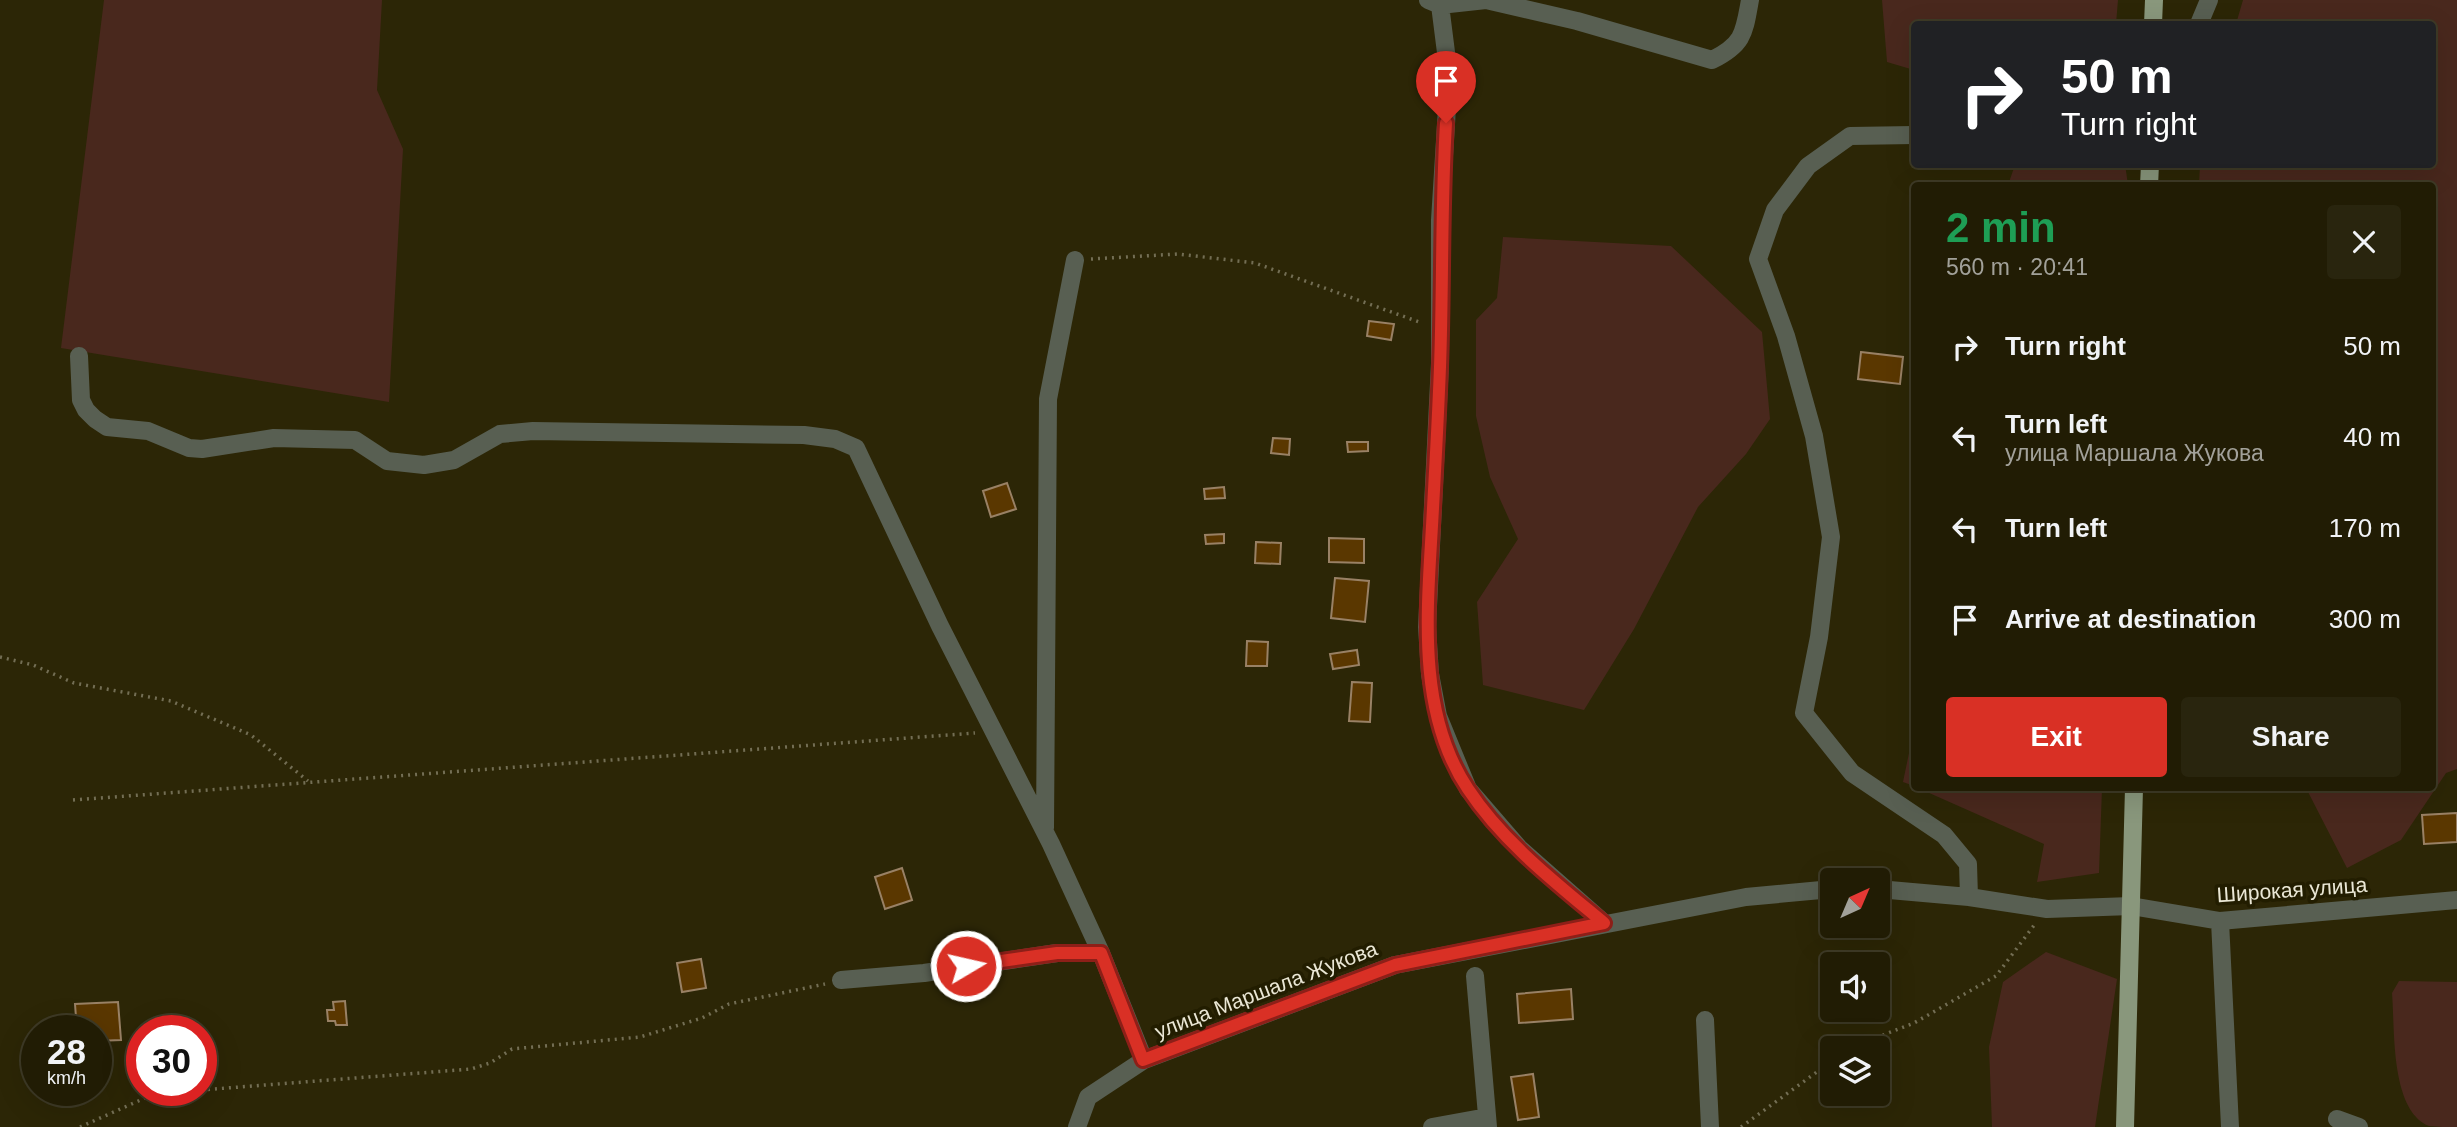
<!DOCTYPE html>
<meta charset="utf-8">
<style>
body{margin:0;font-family:Arial,sans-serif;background:#29250e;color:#f1f3f6;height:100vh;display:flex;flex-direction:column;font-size:26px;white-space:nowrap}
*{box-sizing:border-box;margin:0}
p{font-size:23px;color:#a2a19a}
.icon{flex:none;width:38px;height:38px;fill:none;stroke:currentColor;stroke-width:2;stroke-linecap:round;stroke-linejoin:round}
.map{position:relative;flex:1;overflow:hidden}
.sheet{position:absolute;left:1911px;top:182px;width:525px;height:609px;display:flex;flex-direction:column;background:#211c04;border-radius:7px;box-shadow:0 7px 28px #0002,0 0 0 2px #3e3a26}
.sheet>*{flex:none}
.top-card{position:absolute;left:1911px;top:21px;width:525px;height:147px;border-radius:7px;box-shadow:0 7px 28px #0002,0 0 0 2px #3e3a26;background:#202124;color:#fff;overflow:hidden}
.needle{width:46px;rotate:44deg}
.buttons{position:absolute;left:1820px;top:868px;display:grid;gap:14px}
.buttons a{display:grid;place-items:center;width:70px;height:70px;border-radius:7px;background:#211c04;box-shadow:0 7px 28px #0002,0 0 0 2px #3e3a26;font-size:35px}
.speed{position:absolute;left:21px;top:1015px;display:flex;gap:14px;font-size:35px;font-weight:700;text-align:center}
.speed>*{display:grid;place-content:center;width:91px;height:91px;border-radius:50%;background:#211c04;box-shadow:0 7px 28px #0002,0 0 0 2px #3e3a26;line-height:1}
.speed small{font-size:18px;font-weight:400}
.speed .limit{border:10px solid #d22;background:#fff;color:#111}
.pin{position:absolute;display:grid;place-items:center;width:60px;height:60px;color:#fff;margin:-72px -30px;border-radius:50% 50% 50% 0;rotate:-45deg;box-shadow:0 0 7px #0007}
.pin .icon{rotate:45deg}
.me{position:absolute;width:77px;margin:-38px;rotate:81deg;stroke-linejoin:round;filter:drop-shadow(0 0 5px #0008)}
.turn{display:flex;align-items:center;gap:24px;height:147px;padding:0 35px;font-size:32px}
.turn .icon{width:91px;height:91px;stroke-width:2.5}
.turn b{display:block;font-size:49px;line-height:60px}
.round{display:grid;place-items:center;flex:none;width:74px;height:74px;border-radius:7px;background:#29250e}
.head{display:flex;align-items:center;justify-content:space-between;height:119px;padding:0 35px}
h1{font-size:42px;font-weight:600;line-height:52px;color:#1e9e55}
.primary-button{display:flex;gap:14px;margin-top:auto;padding:14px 35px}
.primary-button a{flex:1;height:80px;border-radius:7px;background:#d93025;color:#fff;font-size:28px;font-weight:600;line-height:80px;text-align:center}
.primary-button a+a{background:#29250e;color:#f1f3f6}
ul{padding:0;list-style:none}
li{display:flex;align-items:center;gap:21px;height:91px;padding:0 35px}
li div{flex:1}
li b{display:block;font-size:26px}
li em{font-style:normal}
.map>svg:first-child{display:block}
.green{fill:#49281d}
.building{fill:#5a3700;stroke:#998165;stroke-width:2}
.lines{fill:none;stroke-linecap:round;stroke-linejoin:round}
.path{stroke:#736e54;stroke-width:3.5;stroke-dasharray:2 5;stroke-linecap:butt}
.minor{stroke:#585f52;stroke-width:18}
.major{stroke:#89977c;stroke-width:18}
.route-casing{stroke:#8d1f18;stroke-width:18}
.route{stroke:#d93025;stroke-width:12}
.labels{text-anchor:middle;stroke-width:7;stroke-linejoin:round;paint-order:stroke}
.street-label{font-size:21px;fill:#eae7d5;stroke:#221d00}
</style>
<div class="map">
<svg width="2457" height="1127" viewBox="0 0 2457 1127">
<rect width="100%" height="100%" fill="#2c2606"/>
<!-- green -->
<path class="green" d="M104,0H382L377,90L403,149L389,402L61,348Z
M1882,0H2118L2116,24H1914V70L1887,62Z
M2243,0H2457V769L2446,773L2401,840L2347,868L2306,788H2432V186L2199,185L2200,165L2432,164V24H2236Z
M2125,164L2128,185H2008L2015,165Z
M1503,237L1671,246L1762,332L1770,419L1746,454L1698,507L1634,629L1584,710L1483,685L1477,602L1518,539L1490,477L1476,416V320L1497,298Z
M1914,729V786L1903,782Z
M1918,788H2102L2099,873L2037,882L2044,844Z
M2046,952L2117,979L2095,1127H1992L1989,1047L2003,982Z
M2399,981L2457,982V1127C2449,1127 2437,1127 2429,1126C2390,1110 2395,1029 2392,993Z"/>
<!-- building -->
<path class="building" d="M1369,321L1394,324L1391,340L1367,336Z
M1861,352L1903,357L1900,384L1858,379Z
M1273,438L1290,439L1289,455L1271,453Z
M1347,442H1368V451L1348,452Z
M1007,483L1016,509L991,517L983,491Z
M1224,487L1225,498L1205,499L1204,489Z
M1224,534V543L1206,544L1205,535Z
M1329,538L1364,539V563L1329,562Z
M1256,542L1281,543L1280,564L1255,563Z
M1335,578L1369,581L1365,622L1331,618Z
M1247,641L1268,642L1267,666H1246Z
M1357,650L1359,665L1333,669L1330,654Z
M1352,682L1372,683L1370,722L1349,721Z
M2457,813V842L2424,844L2422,815Z
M902,868L912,900L885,909L875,877Z
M701,959L706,988L682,992L677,963Z
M1571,989L1573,1019L1519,1023L1517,994Z
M345,1001L347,1025H336L335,1021H328L327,1010H334L333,1002Z
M118,1002L121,1040L96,1041V1031H77L75,1004Z
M1533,1074L1539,1117L1518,1120L1511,1077Z"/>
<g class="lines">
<!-- path -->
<path class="path" d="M1091,259L1178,254L1255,263L1422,323
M0,657L33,665L74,683L171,701L251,735L308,781
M73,800L975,733
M1850,1048L1914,1023L1996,976L2035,924
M201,1090L471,1069L490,1063L512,1049L640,1037L702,1018L729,1004L825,984
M80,1127L154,1094L195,1090
M1741,1127L1832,1061"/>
<!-- minor -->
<path class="minor" d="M1428,0L1440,5L1486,0L1577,21L1712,60C1744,44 1744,33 1750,0
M1440,5L1449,76L1440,220V363L1427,627L1430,674L1438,716L1468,789L1519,848L1604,923
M2199,24L2209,0
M1914,135L1850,136L1808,166L1775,210L1758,259L1786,336L1814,436L1831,537L1819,637L1804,713L1852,773L1944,835L1968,864L1969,897
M79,356L81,400L86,410L95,419L107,427L148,431L189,448L202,449L274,438L355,440L387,461L424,465L454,460L500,434L533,431L804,435L835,439L856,448L940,626L1051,844L1101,953L1144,1060
M1045,828L1048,399L1075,260
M1878,889L1969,897L2047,909L2131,906L2220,921L2457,900
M2220,921L2230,1127
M1475,976L1488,1127
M841,980L924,973L1057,953H1101
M1705,1020L1710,1127
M2337,1119L2359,1127
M1077,1127L1088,1097L1144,1060L1395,965L1746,897L1832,889
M1432,1127L1487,1117"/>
<!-- major -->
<path class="major" d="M2153,24L2154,0
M2149,186L2150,164
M2125,1127L2134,788"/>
</g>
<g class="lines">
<defs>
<path id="route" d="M966,966L1057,953H1101L1143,1060L1395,965L1604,923C1556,883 1503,842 1468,789C1417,713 1427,613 1432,526C1435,473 1438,420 1440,367C1443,286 1441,205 1446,123"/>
</defs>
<!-- route casing -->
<use href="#route" class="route-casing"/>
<!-- route -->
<use href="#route" class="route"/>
</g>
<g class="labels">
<!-- street labels -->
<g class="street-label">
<text transform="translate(2292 890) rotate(-4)" y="7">Широкая улица</text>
<text transform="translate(1266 990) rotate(-21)" y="7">улица Маршала Жукова</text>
</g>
</g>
</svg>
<div class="buttons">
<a><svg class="needle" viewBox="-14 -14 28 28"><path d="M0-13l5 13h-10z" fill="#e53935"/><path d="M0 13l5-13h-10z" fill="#a2a19a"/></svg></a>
<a><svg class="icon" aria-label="sound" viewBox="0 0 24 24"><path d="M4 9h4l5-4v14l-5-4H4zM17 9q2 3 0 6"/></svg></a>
<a><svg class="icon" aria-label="layers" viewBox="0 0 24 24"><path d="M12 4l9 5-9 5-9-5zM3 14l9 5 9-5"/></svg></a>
</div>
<div class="speed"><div>28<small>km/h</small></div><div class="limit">30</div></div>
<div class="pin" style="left:1446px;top:123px;background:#d93025"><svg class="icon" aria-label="arrive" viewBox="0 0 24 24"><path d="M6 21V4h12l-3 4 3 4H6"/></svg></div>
<svg class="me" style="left:966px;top:966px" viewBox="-20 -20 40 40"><circle r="17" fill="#d93025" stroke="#fff" stroke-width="3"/><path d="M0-11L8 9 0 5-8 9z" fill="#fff"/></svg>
<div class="top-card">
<div class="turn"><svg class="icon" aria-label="right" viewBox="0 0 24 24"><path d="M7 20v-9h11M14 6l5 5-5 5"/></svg><div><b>50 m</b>Turn right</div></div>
</div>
<section class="sheet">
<div class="head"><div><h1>2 min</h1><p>560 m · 20:41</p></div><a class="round"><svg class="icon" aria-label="close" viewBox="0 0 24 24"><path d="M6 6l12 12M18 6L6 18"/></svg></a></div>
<ul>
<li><svg class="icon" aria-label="right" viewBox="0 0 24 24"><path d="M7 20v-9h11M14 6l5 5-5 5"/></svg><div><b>Turn right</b></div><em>50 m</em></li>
<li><svg class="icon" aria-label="left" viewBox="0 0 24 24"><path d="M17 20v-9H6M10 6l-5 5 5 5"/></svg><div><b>Turn left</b><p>улица Маршала Жукова</p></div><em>40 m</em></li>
<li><svg class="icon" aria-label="left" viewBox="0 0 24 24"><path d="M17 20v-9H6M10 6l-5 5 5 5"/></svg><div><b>Turn left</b></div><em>170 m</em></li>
<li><svg class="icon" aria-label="arrive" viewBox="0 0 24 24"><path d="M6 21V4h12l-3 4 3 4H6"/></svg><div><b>Arrive at destination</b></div><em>300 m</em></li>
</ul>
<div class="primary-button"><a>Exit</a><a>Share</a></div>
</section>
</div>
